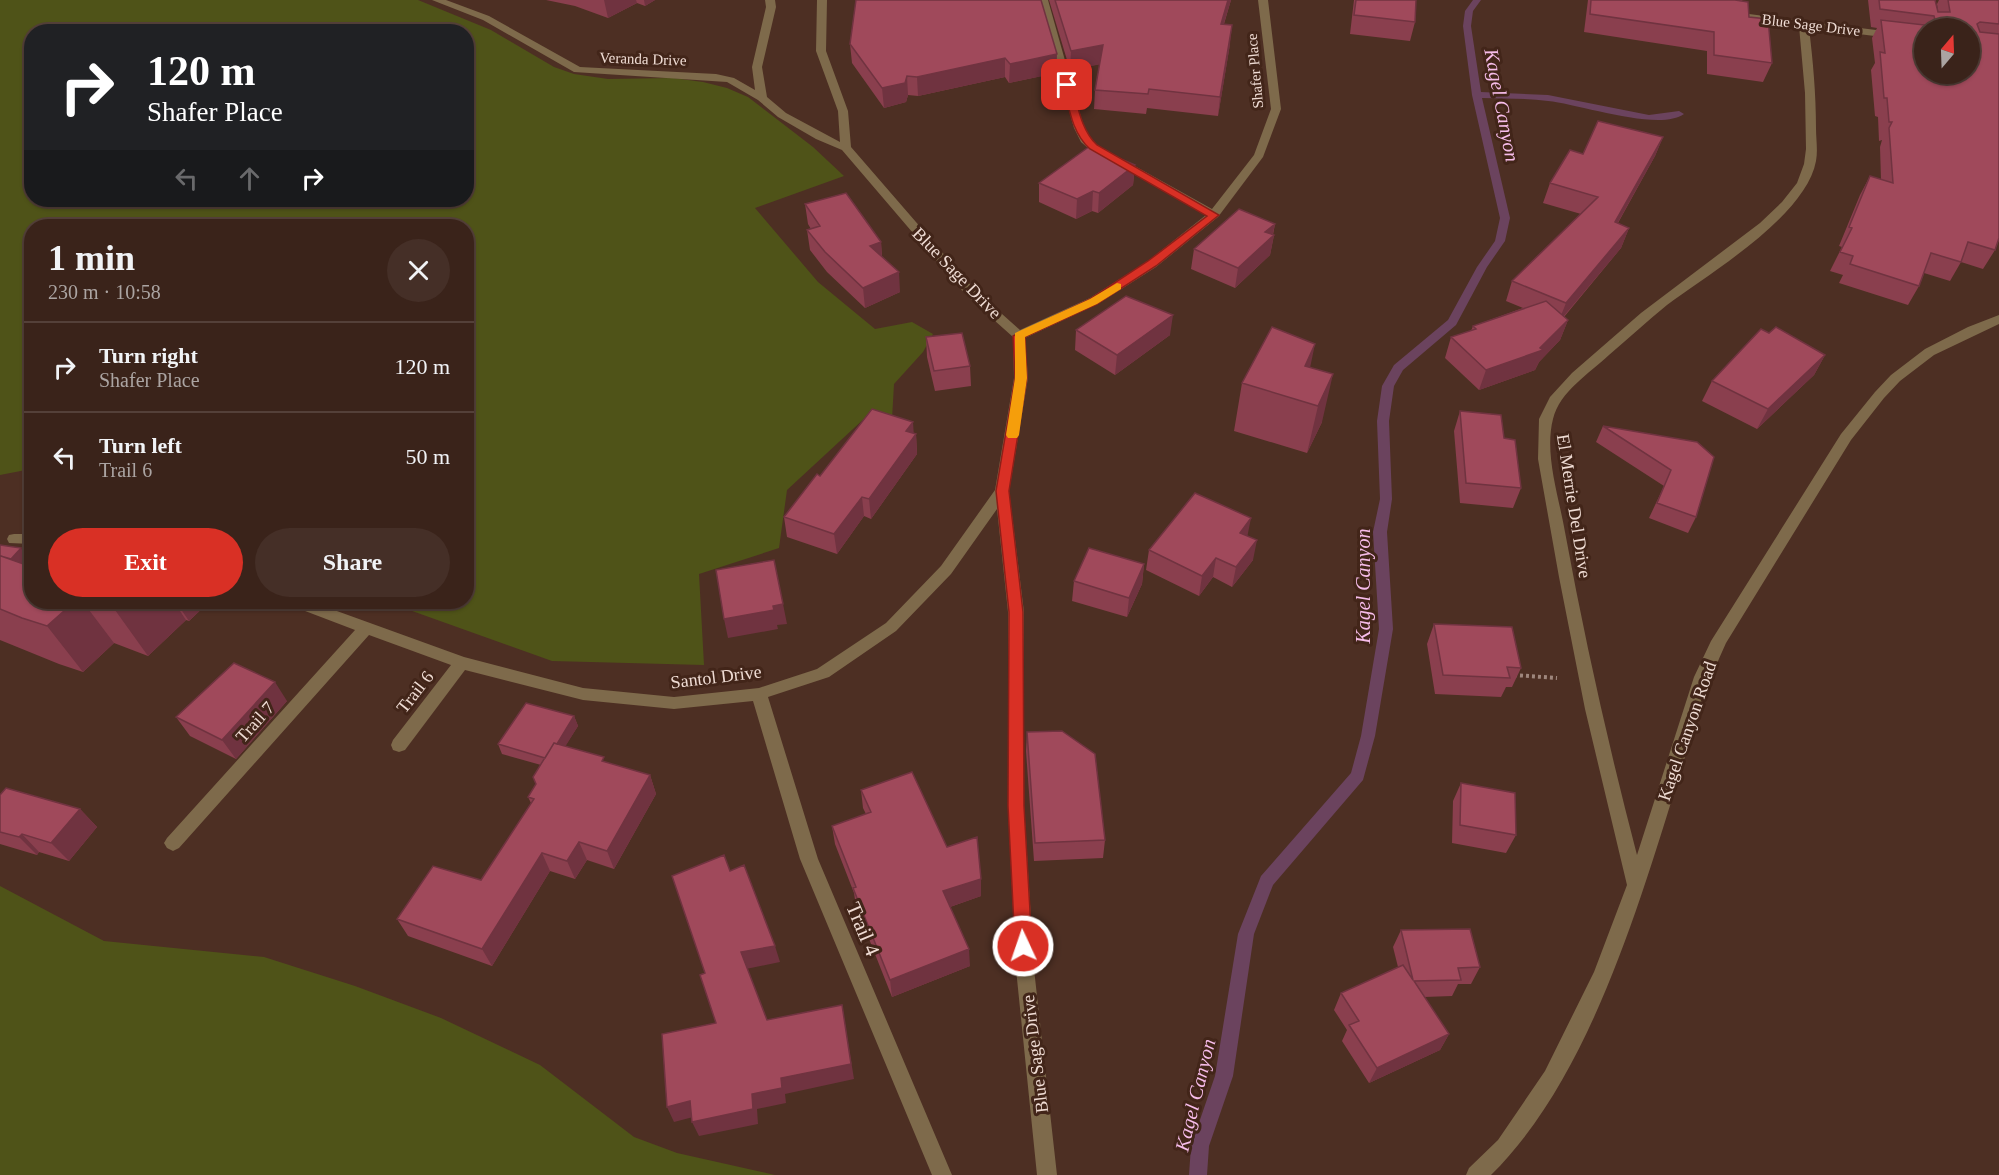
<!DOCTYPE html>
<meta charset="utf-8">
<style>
body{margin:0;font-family:"Times New Roman",serif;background:#452f27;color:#f1f3f6;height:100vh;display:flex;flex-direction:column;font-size:22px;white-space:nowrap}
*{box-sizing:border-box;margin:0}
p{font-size:20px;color:#aba4a2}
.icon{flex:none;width:33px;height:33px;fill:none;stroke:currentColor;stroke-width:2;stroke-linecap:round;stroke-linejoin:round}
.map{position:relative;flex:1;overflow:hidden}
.panel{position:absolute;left:24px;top:219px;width:450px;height:390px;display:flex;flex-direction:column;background:#3a231a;border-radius:24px;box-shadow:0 2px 4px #0004,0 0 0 2px #544039}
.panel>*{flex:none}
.banner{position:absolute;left:24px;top:24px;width:450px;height:183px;border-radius:24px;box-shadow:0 2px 4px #0004,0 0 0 2px #544039;background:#202124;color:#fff;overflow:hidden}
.needle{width:39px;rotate:19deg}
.buttons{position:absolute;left:1914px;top:18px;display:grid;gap:12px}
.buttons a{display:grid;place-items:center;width:66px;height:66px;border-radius:50%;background:#3a231a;box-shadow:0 2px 4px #0004,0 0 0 2px #544039;font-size:30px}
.pin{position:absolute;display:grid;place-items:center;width:51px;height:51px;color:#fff;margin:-26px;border-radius:12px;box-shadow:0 3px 9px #0006}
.me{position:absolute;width:66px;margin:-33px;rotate:357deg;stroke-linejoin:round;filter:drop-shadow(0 0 4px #0008)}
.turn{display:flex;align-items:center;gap:21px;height:126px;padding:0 24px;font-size:27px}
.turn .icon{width:78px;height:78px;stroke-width:2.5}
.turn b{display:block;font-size:42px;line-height:51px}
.lanes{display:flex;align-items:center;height:57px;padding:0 24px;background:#0003;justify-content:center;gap:30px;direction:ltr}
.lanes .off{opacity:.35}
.round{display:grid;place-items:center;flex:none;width:63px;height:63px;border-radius:32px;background:#452f27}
.headline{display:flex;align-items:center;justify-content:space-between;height:102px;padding:0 24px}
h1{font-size:36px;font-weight:700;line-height:45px}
.cta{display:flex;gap:12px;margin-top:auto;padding:12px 24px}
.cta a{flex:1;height:69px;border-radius:36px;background:#d93025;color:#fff;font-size:24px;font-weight:700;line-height:69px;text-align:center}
.cta a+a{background:#452f27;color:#f1f3f6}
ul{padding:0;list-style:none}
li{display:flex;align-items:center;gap:18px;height:90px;padding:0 24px;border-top:2px solid #544039}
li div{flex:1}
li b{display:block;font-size:22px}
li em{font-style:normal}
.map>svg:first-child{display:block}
.green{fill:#4f5318;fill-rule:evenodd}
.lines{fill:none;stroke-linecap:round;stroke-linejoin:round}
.stream{fill:#6b435e;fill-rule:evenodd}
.path{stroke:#9e867c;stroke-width:4;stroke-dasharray:3 3;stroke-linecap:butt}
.minor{fill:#7e6a4b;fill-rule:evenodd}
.wall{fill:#8a3f4e}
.shaded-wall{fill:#703340}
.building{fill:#a0495b;stroke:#703340;stroke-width:1.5;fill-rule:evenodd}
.route{fill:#d93025;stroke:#8d1f18;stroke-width:1.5}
.slow{fill:#f59e0b}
.labels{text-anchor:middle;stroke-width:6;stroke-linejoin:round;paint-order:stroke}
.far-street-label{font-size:15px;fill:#efdcd4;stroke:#422519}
.street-label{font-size:18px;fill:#efdcd4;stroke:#422519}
.water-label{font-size:20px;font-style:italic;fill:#f6bce9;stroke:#422519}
.near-street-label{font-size:21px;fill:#efdcd4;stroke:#422519}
</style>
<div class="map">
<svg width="1999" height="1175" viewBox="0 0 1999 1175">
<rect width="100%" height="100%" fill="#4d2f23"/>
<!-- green -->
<path class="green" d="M0,0H418L491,30L554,67L574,74L608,79L673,78L703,82L727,88L748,97L813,147L844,176L755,208L818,282L875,329L912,322L933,334L923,352L894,384L892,419L867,416L787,490L779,548L699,574L704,665L552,661L387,602H466V226H32L31,469L0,475ZM32,32H466V200H32Z
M0,886L104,941L264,957L355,986L441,1018L540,1065L634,1137L677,1153L775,1175H0Z"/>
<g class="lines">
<!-- stream -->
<path class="stream" d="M1473,0H1481L1473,11L1471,26L1481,92L1548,95L1649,115L1679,111L1684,114C1659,132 1579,104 1548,101C1526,98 1504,99 1482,98L1510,218L1505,241L1487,267L1456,325L1403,370L1394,386L1389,421L1392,499L1387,532L1393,629L1375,736L1363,780L1273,885L1254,934L1233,1076L1209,1146L1207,1175H1189L1191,1146L1215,1076L1238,934L1261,876L1351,773L1361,736L1379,629L1373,532L1380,499L1377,421L1382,386L1394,365L1448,320L1477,267L1495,241L1500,218L1472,95L1463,26L1465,11Z"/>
<!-- path -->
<path class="path" d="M1514,675L1557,678"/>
<!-- minor -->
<path class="minor" d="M432,0H446L489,16L580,67L716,74L734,78L755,90L752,67L766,7L765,0H775L776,7L762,67L767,97L786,113L840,142L838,111L816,51L817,0H827L826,51L848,111L851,147L974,289L1020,330L1090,298L1148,261L1206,215L1089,149L1081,142L1074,128L1038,0H1048L1084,128L1090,138L1097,145L1212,209L1254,155L1271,109L1258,0H1268L1281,109L1263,157L1218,217L1156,267L1098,304L1025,338L1028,378L1009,491L1024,612V806L1034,969L1057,1175H1037L1016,969L1008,806V612L997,509L951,574L896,631L829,677L768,697L818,859L952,1175H932L800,859L753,701L674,709L583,700L465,670L405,750L399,752L393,750L391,745L393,740L451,665L369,635L179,848L173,851L167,848L164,843L167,838L355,630L292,606L290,602H312L464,657L583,688L674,697L759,688L817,669L886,623L941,566L995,490L1014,378L1013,337L966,295L842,150L816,139L778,117L758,100L727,82L574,72L483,20Z
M1749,14L1924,36V42L1809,28C1813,61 1816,94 1816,128C1816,139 1818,150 1816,161C1806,216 1710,273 1667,305C1647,321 1629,338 1609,355C1589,374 1560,391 1553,419C1544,454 1559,497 1565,532C1585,641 1609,748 1637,855L1694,677L1711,641L1841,434L1875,392L1891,375L1925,349L1968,327L1999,315V324L1934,355L1900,381L1884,398L1851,440L1726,643C1705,688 1692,734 1678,780C1638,908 1588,1080 1491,1175H1466L1469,1168L1498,1140L1545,1071L1594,972L1627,885L1585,709L1559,577L1538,459L1539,419L1550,397L1572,373L1641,313L1760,223L1782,202L1797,183L1804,164L1806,149L1805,93L1799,26L1746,19V15Z
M14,534H32V544L9,543L7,539L9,535Z"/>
</g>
<!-- wall -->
<path class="wall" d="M546,0H655L645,6L637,3L608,18L575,6Z
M1049,0H1231L1224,24L1230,44L1218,116L1147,108L1146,114L1094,109L1095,90L1100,64L1070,70Z
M1354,0H1416L1415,22L1410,41L1350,34Z
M1588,0H1742L1749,17L1772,63L1763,82L1707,74V51L1584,32Z
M1868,0H1935L1938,12L1937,4L1939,0H1999V240L1995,250L1983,269L1961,262L1950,281L1924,273L1919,286L1908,305L1839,283L1843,275L1830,271L1842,247L1839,246L1860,195L1870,176L1881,180L1880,147L1882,140L1879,141L1878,117L1875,116L1871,70L1875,63L1872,38L1877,28L1871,27Z
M850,44L1057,54L1056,73L1009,83L1005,77L918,96L908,95L906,102L884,108L852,63Z
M1663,137L1655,156L1618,223L1629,228L1621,248L1564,317L1568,320L1560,340L1539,362L1535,370L1479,390L1445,358L1451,337L1471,331L1473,326L1523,308L1506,301L1512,281L1581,214L1543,203L1550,183L1583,154Z
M1135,165L1133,185L1098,213L1092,211L1076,219L1039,202V183Z
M805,204L881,242L882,257L900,292L865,308L827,272L810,250L807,230L811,229L808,224Z
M1275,224L1273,235H1274L1270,255L1235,288L1191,269L1194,249Z
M1076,330L1170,335L1115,375L1075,350Z
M926,337L970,366L971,386L935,391L927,357Z
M1825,355L1814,375L1757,429L1702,401L1712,381Z
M1310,368L1322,422L1307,453L1234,431L1242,383Z
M1460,411L1504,438L1521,488L1513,508L1460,503L1454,431Z
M1603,426L1697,442L1696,517L1688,533L1649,518L1664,486L1596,442Z
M914,433L916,434L917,454L871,519L864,516L837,554L787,537L784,517L820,476Z
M1248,536L1253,560L1232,587L1213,577L1199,596L1146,570L1149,550Z
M0,545L32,602H209L189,621L186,620L148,656L114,643L83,672L59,664L0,640Z
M1144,564L1142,584L1127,617L1072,601L1074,581Z
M1434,624L1521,668L1512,687H1506L1501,697L1435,694L1427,644Z
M287,701L236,759L190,736L176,717Z
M574,716L578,726L565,746L605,762L650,775L656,794L614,869L587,860L575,879L550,871L492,966L408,936L397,919L481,880L531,803L528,797L536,784L541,765L502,754L498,744Z
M1027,732L1105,840L1103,858L1034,861L1026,751Z
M1461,783L1516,835L1506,853L1452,843L1453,801Z
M861,790L947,847L981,896L950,907L970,966L892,997L856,906L854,893L835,844L832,826L866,814L863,808Z
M0,795L80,809L97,827L69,861L39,852L37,855L0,844Z
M1401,930L1480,967L1471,984H1458L1452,996L1424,997L1449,1034L1440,1050L1369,1083L1342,1041L1347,1030L1334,1010L1341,993L1398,967L1393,947Z"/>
<!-- shaded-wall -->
<path class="shaded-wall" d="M604,0H636L637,3L608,18Z
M644,0H655L645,6Z
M1228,0H1231L1218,43L1221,24Z
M1232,25L1230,44L1218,116L1220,97Z
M1103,45L1102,64L1070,70L1071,51Z
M1057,54L1056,73L1009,83L1010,64Z
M1005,58V77L918,96L917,77Z
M907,76L908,95L906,102L884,108L882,88Z
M1663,137L1655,156L1607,242L1615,222Z
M1135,165L1133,185L1098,213L1099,193Z
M1093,191L1092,211L1076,219L1077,199Z
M1275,224L1272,237L1274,235L1270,255L1235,288L1238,268L1265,232Z
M1629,228L1621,248L1558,323L1566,303Z
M881,242L882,262L870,246Z
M899,272L900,292L865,308L863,288Z
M1173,315L1170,335L1115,375L1117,355Z
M1568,320L1560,340L1539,362L1535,370L1479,390L1486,370L1540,348Z
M1315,344L1305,392V366Z
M1825,355L1814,375L1757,429L1768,409Z
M1333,374L1322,422L1307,453L1318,406Z
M913,422L914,437L916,434L917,454L871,519L869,499L906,431Z
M862,497L864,516L837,554L834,534Z
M1251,518L1247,538L1240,533Z
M1257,540L1253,560L1232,587L1236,567Z
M21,548L32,563V573L0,571Z
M1216,558L1213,577L1199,596L1202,576Z
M1144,564L1142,584L1127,617L1129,598Z
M74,602H83L114,643L83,672L47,626Z
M124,602H174L186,620L148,656L115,610Z
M176,602H209L189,621Z
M783,604L787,624L777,625L778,629L728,638L724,619L773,606Z
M275,682L287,701L236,759L222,740Z
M574,716L578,726L552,768L548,758Z
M650,775L656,794L614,869L607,851Z
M80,809L97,827L69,861L51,843Z
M22,834L39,852L37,855L19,837Z
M579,842L587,860L575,879L567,861Z
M542,853L550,871L492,966L482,949Z
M981,879V896L944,909L943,891Z
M775,946L780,962L746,969L741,952Z
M969,949L970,966L892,997L890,980Z
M842,1005L854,1079L785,1094L786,1103L757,1109L758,1124L699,1136L692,1122L752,1094L781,1078Z
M1449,1034L1440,1050L1369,1083L1377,1068Z
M690,1101L697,1116L674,1122L667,1107Z"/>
<!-- building -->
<path class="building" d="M856,0H1041L1057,54L1010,64L1005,58L917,77L907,76L905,83L882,88L850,44Z
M1055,0H1228L1221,24L1232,25L1220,97L1149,89L1148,94L1095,90L1103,45L1071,51Z
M1356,0H1416L1415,22L1354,15Z
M1591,0H1735L1748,2L1749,17L1768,19L1772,63L1714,55V32L1590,14Z
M1879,0H1935L1938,12H1950L1948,0H1999V24L1980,22L1977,24L1980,32L1999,34V238L1995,250L1968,242L1961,262L1931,253L1919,286L1850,264L1853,256L1840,252L1852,228L1849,227L1870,176L1893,183L1889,128L1892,122H1889L1887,98H1884L1880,52L1885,53L1881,20L1933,26L1936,24L1934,16L1880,9ZM1924,28H1970V74H1924Z
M1598,121L1663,137L1615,222L1629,228L1566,303L1512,281L1598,197L1550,183L1570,150L1583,154Z
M1090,146L1135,165L1099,193L1093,191L1077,199L1039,183Z
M846,193L881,242L870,246L899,272L863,288L825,252L807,230L820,226L805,204Z
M1239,209L1275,224L1265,232L1274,235L1238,268L1194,249Z
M1126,296L1173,315L1117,355L1076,330Z
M1546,301L1568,320L1540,348L1543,350L1486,370L1451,337L1476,329L1473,326Z
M1272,327L1315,344L1305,366L1333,374L1318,406L1242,383Z
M1776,327L1825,355L1768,409L1712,381L1761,329L1769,333Z
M962,333L970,366L934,371L926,337Z
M872,409L913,422L906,431L916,434L869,499L862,497L834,534L784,517L817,474L820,476Z
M1460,411L1501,415L1504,438L1515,440L1521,488L1466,483Z
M1603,426L1697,442L1714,457L1696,517L1657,503L1671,470Z
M1195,493L1251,518L1240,533L1257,540L1236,567L1216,558L1202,576L1149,550Z
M0,545L21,548L11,559L1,556L0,557Z
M1089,548L1144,564L1129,598L1074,581Z
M1,556L32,567V602H74L47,626L22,618L0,609V557Z
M774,560L783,604L773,606L774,610L724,619L716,570Z
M92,602H124L115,610Z
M1434,624L1512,627L1521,668L1507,667L1510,678L1443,675Z
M234,663L275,682L222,740L176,717Z
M526,703L574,716L557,744L554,743L545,758L498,744Z
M1062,731L1095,754L1105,840L1035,843L1027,732Z
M554,743L604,757L602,761L650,775L607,851L579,842L567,861L542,853L482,949L397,919L433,866L481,880L534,799L528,797L536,784L533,777Z
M912,772L947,847L977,837L981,879L943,891L969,949L890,980L853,888L856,887L832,826L871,812L861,790Z
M1461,783L1515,793L1516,835L1460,825Z
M6,788L80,809L51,843L22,834L19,837L0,832V795Z
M724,855L730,871L744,865L775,946L741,952L767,1020L842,1005L851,1064L781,1078L782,1088L752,1094L753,1109L692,1122L690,1101L667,1107L662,1034L716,1023L700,975L705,973L672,876Z
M1470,929L1480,967L1458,968L1461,980L1414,981L1449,1034L1377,1068L1349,1025L1359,1021L1341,993L1403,965L1413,980L1401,930Z"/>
<!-- route -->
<path class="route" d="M1067,82L1072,85C1078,106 1081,130 1097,145L1219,215L1156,266L1097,304L1025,337L1027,378L1009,491L1023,612L1024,806L1032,946L1029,951L1023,953L1018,951L1015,946L1008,806L1009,612L996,491L1015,378L1013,336L1090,299L1148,261L1207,216L1090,149C1072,133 1069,108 1063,85Z"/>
<!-- slow -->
<path class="slow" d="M1117,283L1121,284V289L1097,304L1025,337L1027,378L1019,435L1017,438H1008L1006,435L1015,378V333L1090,299Z"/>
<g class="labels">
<!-- far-street labels -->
<g class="far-street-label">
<text transform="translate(1811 25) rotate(7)" y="5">Blue Sage Drive</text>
<text transform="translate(643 59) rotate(2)" y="5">Veranda Drive</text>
<text transform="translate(1255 71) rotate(-95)" y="5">Shafer Place</text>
</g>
<!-- street labels -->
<g class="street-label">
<text transform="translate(957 273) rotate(46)" y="6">Blue Sage Drive</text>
<text transform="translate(1574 506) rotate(81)" y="6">El Merrie Del Drive</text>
<text transform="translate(716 677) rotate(-7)" y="6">Santol Drive</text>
<text transform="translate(415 692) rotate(-52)" y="6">Trail 6</text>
<text transform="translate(255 722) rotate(-48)" y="6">Trail 7</text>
<text transform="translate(1687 731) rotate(-71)" y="6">Kagel Canyon Road</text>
<text transform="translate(1035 1054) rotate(-97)" y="6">Blue Sage Drive</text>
</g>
<!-- water labels -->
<g class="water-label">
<text transform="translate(1502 105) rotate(79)" y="7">Kagel Canyon</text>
<text transform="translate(1363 586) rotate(-90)" y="7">Kagel Canyon</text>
<text transform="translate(1195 1095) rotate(-76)" y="7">Kagel Canyon</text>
</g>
<!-- near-street labels -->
<g class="near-street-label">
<text transform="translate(863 929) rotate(67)" y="7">Trail 4</text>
</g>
</g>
</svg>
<div class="buttons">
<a><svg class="needle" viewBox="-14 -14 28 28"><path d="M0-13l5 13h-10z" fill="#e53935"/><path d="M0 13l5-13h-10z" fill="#aba4a2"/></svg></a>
</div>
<div class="pin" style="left:1067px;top:85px;background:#d93025"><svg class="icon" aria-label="arrive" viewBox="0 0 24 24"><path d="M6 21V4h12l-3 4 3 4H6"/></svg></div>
<svg class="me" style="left:1023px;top:946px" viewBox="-20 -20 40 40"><circle r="17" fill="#d93025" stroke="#fff" stroke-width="3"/><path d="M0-11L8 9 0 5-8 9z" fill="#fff"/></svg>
<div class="banner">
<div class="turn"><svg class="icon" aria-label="right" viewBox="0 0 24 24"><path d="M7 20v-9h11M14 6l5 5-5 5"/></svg><div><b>120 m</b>Shafer Place</div></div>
<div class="lanes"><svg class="icon off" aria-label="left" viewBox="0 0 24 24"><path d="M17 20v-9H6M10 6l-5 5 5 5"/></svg><svg class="icon off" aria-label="ahead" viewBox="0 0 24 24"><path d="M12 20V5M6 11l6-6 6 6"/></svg><svg class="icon" aria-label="right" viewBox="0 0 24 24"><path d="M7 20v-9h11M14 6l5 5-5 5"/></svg></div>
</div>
<section class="panel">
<div class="headline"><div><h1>1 min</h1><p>230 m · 10:58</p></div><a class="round"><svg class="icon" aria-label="close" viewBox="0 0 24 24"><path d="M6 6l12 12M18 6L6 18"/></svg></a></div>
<ul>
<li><svg class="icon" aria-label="right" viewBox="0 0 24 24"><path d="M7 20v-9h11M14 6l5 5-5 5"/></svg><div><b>Turn right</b><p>Shafer Place</p></div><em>120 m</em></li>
<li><svg class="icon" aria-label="left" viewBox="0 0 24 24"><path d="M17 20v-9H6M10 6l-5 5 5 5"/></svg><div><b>Turn left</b><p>Trail 6</p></div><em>50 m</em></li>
</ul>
<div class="cta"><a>Exit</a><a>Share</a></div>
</section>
</div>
